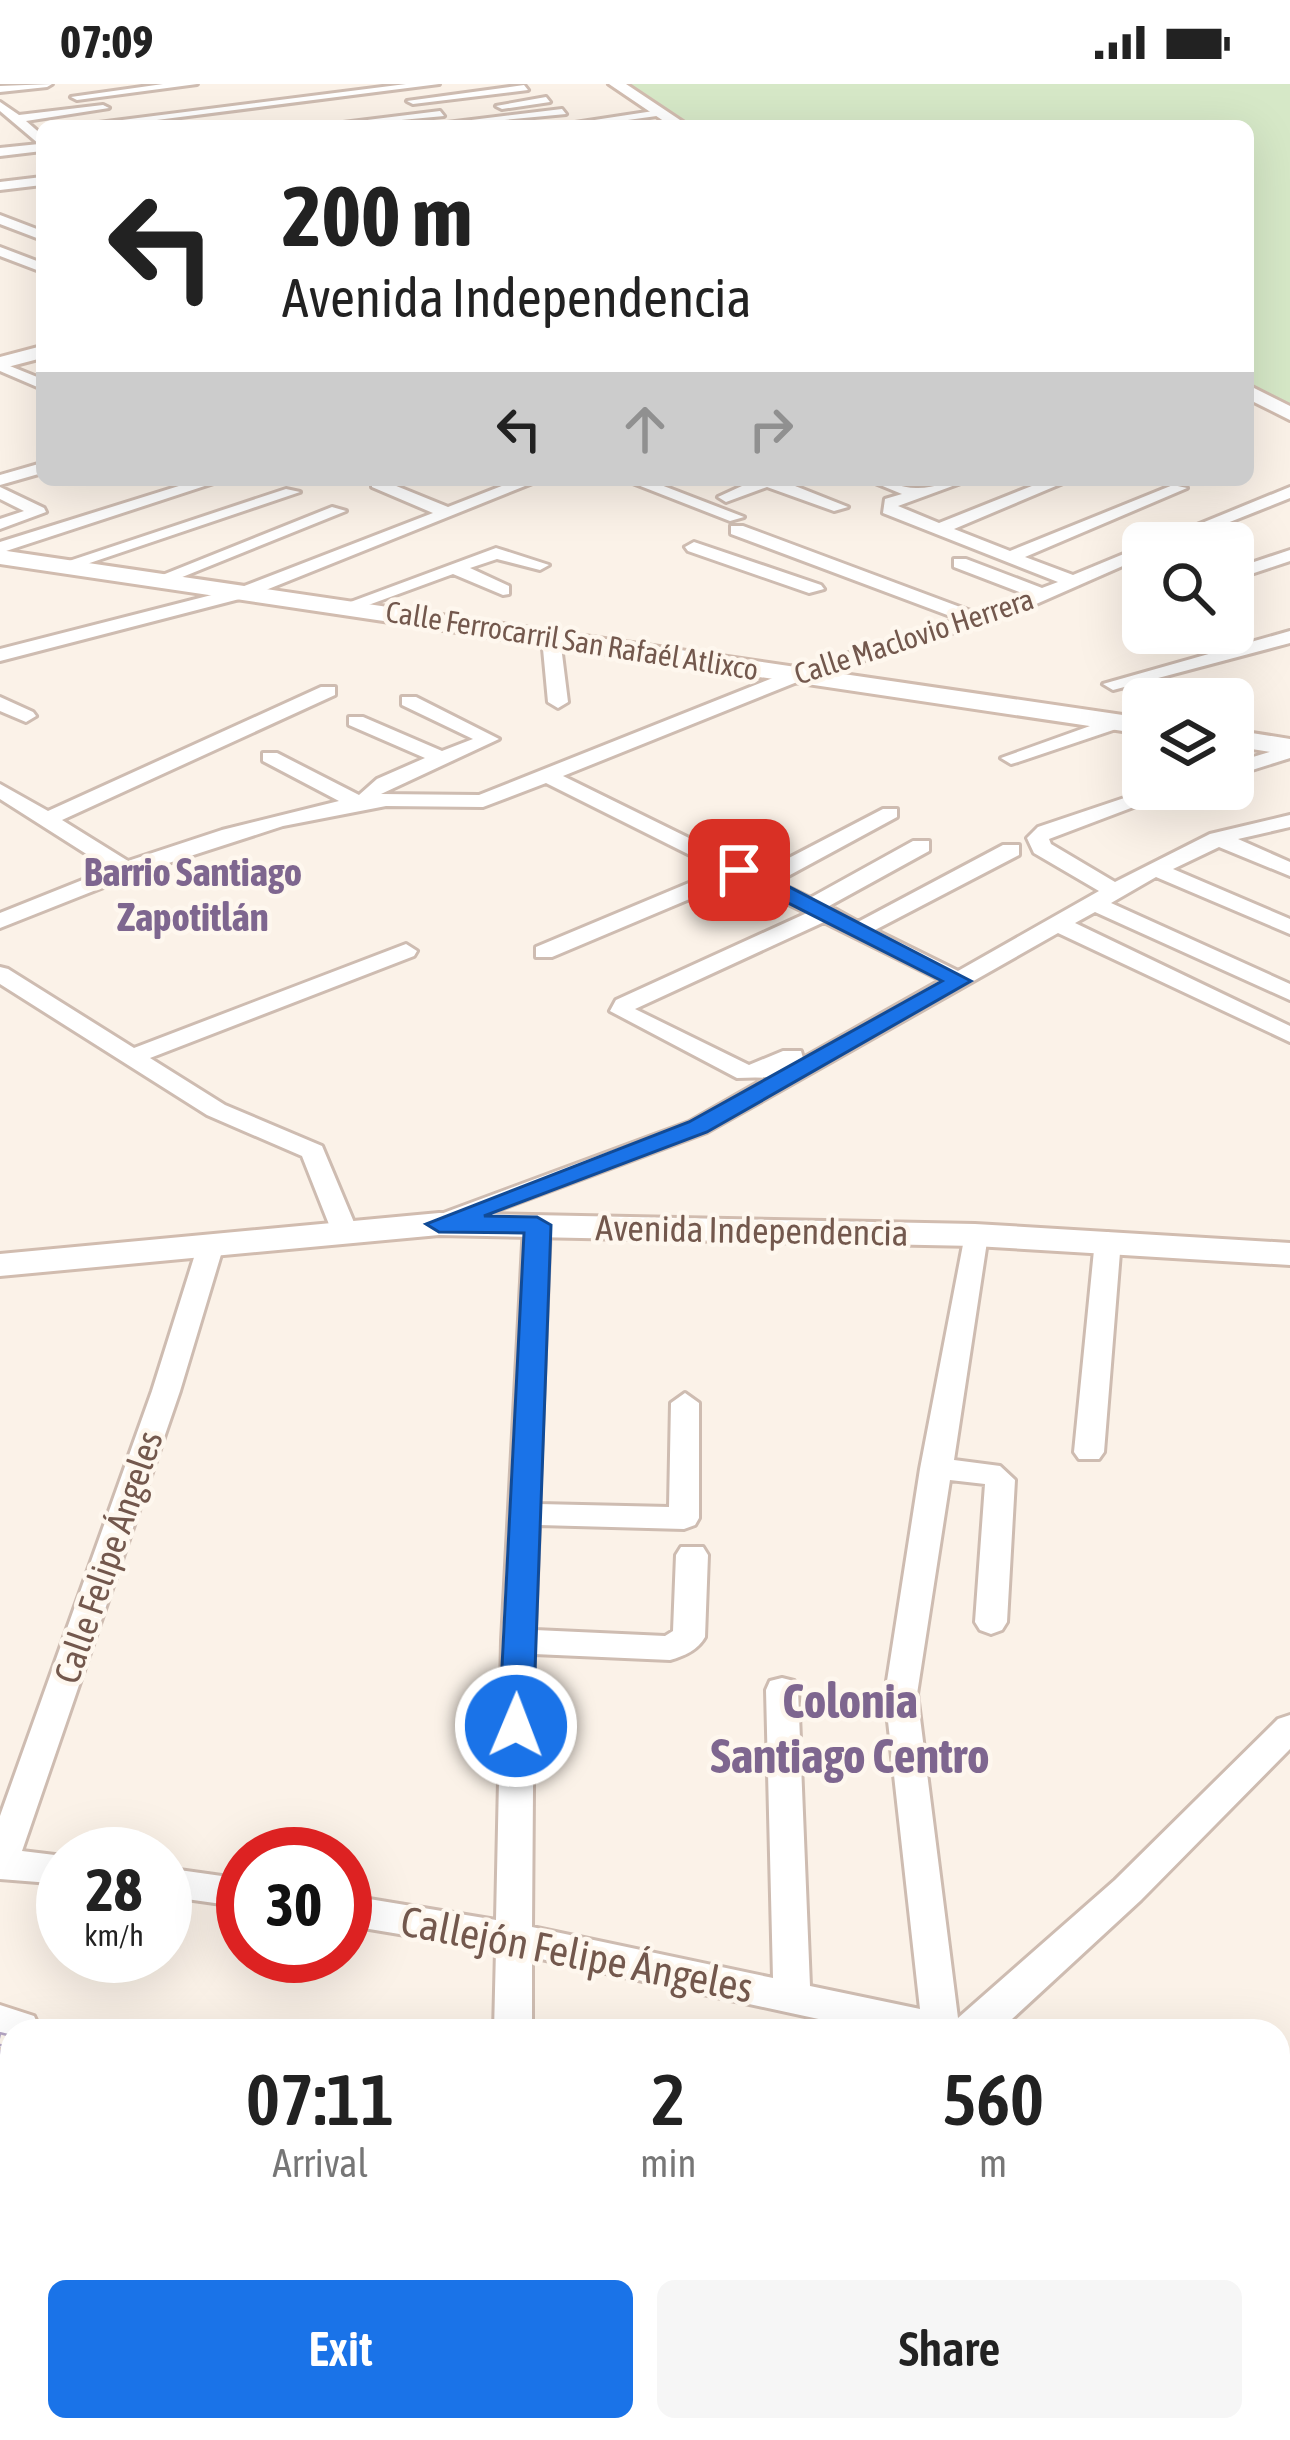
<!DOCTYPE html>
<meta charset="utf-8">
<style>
body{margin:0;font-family:"Asap Condensed",sans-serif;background:#f6f6f6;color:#222;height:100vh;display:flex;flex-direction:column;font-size:45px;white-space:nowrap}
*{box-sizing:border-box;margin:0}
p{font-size:39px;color:#767676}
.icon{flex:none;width:66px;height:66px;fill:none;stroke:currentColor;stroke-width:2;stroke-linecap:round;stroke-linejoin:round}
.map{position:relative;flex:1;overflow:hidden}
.drawer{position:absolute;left:0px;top:1935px;width:1290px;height:423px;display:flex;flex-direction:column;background:#fff;border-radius:36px 36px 0 0;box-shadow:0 12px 48px #0002}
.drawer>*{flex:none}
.guide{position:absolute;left:36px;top:36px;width:1218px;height:366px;border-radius:18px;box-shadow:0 12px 48px #0002;background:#fff;color:#222;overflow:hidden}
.tools{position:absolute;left:1122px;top:438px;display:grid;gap:24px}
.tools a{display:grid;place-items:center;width:132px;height:132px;border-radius:18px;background:#fff;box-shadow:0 12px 48px #0002;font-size:60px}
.speed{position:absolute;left:36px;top:1743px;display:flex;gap:24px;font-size:60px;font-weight:700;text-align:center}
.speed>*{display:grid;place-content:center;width:156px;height:156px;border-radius:50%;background:#fff;box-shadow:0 12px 48px #0002;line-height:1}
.speed small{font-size:30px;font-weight:400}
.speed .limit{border:18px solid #d22;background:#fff;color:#111}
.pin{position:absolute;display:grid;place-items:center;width:102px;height:102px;color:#fff;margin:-51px;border-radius:24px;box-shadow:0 6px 18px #0006}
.me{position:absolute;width:132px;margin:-66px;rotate:1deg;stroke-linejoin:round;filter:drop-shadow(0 0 9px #0008)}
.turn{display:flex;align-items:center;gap:42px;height:252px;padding:0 48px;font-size:54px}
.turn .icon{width:156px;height:156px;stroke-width:2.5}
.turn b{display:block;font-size:84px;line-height:102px}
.lanes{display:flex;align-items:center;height:114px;padding:0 48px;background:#0003;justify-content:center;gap:60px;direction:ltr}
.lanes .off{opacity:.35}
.eta{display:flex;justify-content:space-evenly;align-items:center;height:204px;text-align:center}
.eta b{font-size:72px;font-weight:600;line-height:84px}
.action{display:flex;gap:24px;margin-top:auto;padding:24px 48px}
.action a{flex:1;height:138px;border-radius:18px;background:#1a73e8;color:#fff;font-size:48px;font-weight:600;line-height:138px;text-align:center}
.action a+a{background:#f6f6f6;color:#222}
.status{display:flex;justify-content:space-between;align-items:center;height:84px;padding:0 60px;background:#fff;direction:ltr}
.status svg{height:33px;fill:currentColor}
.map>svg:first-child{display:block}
.green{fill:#d6e8c7}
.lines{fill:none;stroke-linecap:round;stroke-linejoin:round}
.street-casing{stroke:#cebcb1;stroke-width:6}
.secondary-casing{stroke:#d1bcaf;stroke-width:6}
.street{fill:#fff;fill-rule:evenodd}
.secondary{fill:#fff;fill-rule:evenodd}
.rail-casing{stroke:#b5a6c4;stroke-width:14}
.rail{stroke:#fef7ee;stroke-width:9;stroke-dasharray:26;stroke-linecap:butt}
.route{fill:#1a73e8;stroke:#114b97;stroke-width:3}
.labels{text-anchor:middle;stroke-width:9;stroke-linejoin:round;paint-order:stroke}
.far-street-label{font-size:30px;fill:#73584d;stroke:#fef7ee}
.street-label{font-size:36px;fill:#73584d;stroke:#fef7ee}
.neighbourhood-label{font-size:39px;font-weight:bold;fill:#7e668f;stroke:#fef7ee}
.near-street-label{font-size:42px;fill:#73584d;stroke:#fef7ee}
.near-neighbourhood-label{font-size:48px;font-weight:bold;fill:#7e668f;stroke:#fef7ee}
</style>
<div class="status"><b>07:09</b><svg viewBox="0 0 49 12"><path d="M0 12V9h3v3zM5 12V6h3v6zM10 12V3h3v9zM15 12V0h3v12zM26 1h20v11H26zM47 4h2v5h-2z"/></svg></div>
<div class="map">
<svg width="1290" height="2356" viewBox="0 0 1290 2356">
<rect width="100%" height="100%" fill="#fbf2e8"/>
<!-- green -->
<path class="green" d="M626,0H1290V324L1248,301V42H691Z"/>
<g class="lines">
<defs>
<path id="street" d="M52,0L47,3L0,8V2Z
M163,0H197L77,16L71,13Z
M406,0H439L110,42H75Z
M524,1L528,6L413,20L407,17Z
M546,13L550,18L502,25L496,22Z
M0,18L19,31L103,21L109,24L26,37L42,51V67L0,72V64L39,60L0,27Z
M562,25L566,30L441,42L447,39Z
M660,26L664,31L584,42L575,39Z
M440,27L444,32L337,42L343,39Z
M42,93V101L0,106V98Z
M0,131L42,147V156L0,140Z
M0,163L42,179V188L0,172Z
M0,278L42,295V305L0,287Z
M42,379V389L0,401V391Z
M198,396H223L0,469V458Z
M517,396H540L251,512L0,577V565L239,504L433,429L372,403V397H384L448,423Z
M625,396H648L744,433L730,437Z
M755,396H780L848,423L834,427L767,403L726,418L718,413Z
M868,396C886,396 904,405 918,404C935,404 951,396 969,396L898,422L939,439L1047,396H1070L954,445L1010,467L1173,401L1187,404L1025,473L1073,491L1143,462V473L1018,528L802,596L563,692L760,789L883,725H897V733L777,798L810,814L913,757H929V767L829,822L858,838L1003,761H1019V771L875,846L958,887L1099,807L1034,769L1027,754L1038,743L1151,705H1181L1049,755L1051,760L1115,798L1210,750L1290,731V743L1238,755L1290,778V792L1219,763L1173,785L1290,835V850L1156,793L1111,819L1290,900V916L1095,828L1075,839L1290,942V958L1058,849L707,1048L439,1148L430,1146L426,1140L430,1134L689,1038L768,993L737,994L610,927L616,916L807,829L737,795L552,873H536V863L720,786L546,699L483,723L386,722L283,742L144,787L0,844V829L110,785L0,715V700L48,727L321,603H335V611L62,736L128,777L222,746L339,717L263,677V669H277L359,711L377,695L425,674L349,641V633H363L442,667L473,655L402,621V613H416L499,655L381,710L479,711L788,588L958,535L731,450V442H743L976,529L1027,511L954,483V475H966L1042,504L1058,498L883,429L885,415L902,410ZM824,838L941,896L803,974L801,967H783L749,981L635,925Z
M0,403L44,424L46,428L0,445V435L24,427L0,415Z
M1290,403V414L1177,459H1153Z
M286,405L300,408L69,486L54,482Z
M332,423L346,427L165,500L150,496Z
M694,458L821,501L824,505L809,509L688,467L685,463Z
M496,464L549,481L540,486L497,475L470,484L509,502V510L503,511L453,490L352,527L337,523Z
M1290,466V477L1233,496V485Z
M1290,547V559L1113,606L1103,600Z
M551,548L560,554L568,618L558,624L548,618L542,554Z
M0,613L33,628L36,632L26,638L0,627Z
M1118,632L1125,634V642L1018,678L1011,680L1001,674Z
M1290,662V674L1233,692V679Z
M406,860L417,867L414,872L150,974L225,1021L322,1062L358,1148L345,1156L332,1148L302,1072L207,1031L0,900V883L8,885L134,964Z
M537,1133L550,1141L539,1420L669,1423L671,1319L685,1309L699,1319V1434L695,1441L684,1445L539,1441L535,1546L665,1552L673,1547L676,1471L681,1463H703L708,1471L705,1553C698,1566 684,1572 670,1576L534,1570L532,1843L773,1894L766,1606L770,1597L782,1594L794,1597L798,1606L810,1902L920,1925L885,1610L920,1385L966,1145L975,1143L988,1151L954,1376L1000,1382L1015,1396L1007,1538L1002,1546L991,1550L980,1546L975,1538L985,1400L950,1396L917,1610L958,1934L1115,1796L1278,1635L1290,1631V1665L1141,1816L999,1947H874L532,1873V1947H494L496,1866L345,1841V1811L496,1836L502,1557L524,1141Z
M1108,1148L1121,1156L1104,1368L1099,1375H1079L1074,1368L1095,1156Z
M210,1156L223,1164L180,1307L22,1767L63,1772V1800L0,1795V1732L152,1307L197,1164Z
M165,1784L243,1795V1823L165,1812Z
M12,2339V2346H54L50,2356H4Z"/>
<path id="secondary" d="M609,0H626L689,42H671Z
M42,262V274L0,285V273Z
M1248,301L1290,322V336L1248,315Z
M0,466L1143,634V650L0,480Z
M1233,646L1290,655V671L1233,662Z
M439,1129L975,1140L1290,1159V1181L975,1162L439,1151L0,1192V1170Z
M0,1921L34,1932L41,1947H12V1967L0,1963Z
M0,1998L12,2002V2048L0,2044Z
M1278,2244L1290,2248V2302L1278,2298Z
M1278,2326L1290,2331V2356H1224L1219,2346H1278Z"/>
</defs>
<!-- street casing -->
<use href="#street" class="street-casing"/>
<!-- secondary casing -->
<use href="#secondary" class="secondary-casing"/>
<!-- street -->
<use href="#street" class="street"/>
<!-- secondary -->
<use href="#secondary" class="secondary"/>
<defs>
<path id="rail" d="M0,1955L12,1958
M0,1973L12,1976
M1278,2315L1290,2320
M1278,2337L1290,2342"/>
</defs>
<!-- rail casing -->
<use href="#rail" class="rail-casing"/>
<!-- rail -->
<use href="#rail" class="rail"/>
</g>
<!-- route -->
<path class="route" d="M731,781H747L971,897L707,1048L484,1132L537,1133L551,1141L533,1642L528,1651H504L499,1642L524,1149L439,1148L426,1140L689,1038L942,897L731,790Z"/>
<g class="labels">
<!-- far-street labels -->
<g class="far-street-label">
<text transform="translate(914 553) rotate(-18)" y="10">Calle Maclovio Herrera</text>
<text transform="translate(572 557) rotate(9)" y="10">Calle Ferrocarril San Rafaél Atlixco</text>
</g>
<!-- street labels -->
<g class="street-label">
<text transform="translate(752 1146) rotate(1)" y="13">Avenida Independencia</text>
<text transform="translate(108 1473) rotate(-71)" y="13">Calle Felipe Ángeles</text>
</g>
<!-- neighbourhood labels -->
<g class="neighbourhood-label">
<text x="193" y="802">Barrio Santiago<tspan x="193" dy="45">Zapotitlán</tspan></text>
</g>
<!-- near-street labels -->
<g class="near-street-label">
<text transform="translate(577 1870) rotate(11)" y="15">Callejón Felipe Ángeles</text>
</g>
<!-- near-neighbourhood labels -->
<g class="near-neighbourhood-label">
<text x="850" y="1634">Colonia<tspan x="850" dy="55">Santiago Centro</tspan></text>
</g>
</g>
</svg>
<div class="tools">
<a><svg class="icon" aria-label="search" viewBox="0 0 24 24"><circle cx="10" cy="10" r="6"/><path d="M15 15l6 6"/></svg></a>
<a><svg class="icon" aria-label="layers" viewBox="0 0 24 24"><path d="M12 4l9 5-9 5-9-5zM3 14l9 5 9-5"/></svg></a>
</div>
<div class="speed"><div>28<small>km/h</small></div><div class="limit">30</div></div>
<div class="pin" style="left:739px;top:786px;background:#d93025"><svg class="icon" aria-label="arrive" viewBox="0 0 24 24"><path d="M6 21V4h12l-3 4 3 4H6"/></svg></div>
<svg class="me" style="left:516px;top:1642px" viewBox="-20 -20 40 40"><circle r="17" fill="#1a73e8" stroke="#fff" stroke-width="3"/><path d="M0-11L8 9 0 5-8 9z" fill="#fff"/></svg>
<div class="guide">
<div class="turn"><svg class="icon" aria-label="left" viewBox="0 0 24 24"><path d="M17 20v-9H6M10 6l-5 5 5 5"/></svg><div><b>200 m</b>Avenida Independencia</div></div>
<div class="lanes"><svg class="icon" aria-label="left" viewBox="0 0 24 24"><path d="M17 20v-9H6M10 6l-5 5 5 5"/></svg><svg class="icon off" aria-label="ahead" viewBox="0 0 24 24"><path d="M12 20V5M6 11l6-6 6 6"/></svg><svg class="icon off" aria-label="right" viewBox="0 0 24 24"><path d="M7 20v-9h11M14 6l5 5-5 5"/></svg></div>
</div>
<section class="drawer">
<div class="eta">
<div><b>07:11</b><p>Arrival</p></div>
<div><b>2</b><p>min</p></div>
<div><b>560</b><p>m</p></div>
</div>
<div class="action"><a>Exit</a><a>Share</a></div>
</section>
</div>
